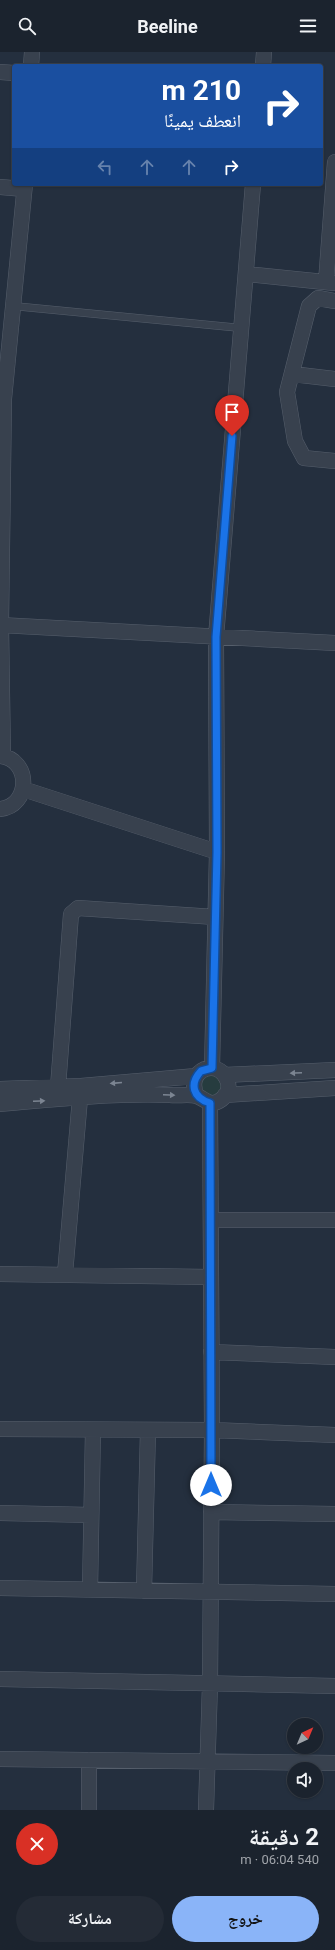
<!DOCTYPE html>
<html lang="ar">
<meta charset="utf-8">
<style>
body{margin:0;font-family:Roboto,"Noto Naskh Arabic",sans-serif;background:#242b36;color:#f1f3f6;direction:rtl;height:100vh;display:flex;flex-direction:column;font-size:15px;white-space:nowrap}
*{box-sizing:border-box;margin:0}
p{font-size:13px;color:#a0a4aa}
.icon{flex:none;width:22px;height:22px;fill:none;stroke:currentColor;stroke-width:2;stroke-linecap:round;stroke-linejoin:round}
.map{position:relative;height:1758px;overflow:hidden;direction:ltr}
.panel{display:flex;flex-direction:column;background:#1b232e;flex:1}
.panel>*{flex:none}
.banner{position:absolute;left:12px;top:12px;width:311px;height:122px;border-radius:4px;box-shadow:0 1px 3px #0004,0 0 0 1px #39404a;direction:rtl;background:#1a4fa0;color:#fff;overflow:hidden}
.needle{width:26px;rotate:44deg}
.buttons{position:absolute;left:287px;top:1666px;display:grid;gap:8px}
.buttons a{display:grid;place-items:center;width:36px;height:36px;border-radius:50%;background:#1b232e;box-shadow:0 1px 3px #0004,0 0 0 1px #39404a;font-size:20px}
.pin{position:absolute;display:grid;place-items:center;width:34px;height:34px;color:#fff;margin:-41px -17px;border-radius:50% 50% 50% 0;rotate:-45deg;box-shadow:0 0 4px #0007}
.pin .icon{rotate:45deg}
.me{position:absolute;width:44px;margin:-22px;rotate:0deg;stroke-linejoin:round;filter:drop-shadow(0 0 3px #0008)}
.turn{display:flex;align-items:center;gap:14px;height:84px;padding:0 16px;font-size:18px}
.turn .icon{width:52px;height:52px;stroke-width:2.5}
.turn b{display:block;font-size:28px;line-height:34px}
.lanes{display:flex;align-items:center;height:38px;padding:0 16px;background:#0003;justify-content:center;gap:20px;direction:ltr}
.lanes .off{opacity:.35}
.round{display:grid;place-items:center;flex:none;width:42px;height:42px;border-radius:21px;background:#242b36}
.overview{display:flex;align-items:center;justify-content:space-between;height:68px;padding:0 16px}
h1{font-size:24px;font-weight:700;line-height:30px}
.cta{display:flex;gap:8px;margin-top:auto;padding:8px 16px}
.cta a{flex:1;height:46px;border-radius:24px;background:#8ab4f8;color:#111;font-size:16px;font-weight:700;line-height:46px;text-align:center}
.cta a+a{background:#242b36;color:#f1f3f6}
header{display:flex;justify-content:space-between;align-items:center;height:52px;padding:0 16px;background:#1b232e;font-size:18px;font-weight:700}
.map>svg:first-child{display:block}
.green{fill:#263c3f}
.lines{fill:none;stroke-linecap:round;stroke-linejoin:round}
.lane-casing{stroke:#565f6c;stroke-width:8}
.street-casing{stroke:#565f6c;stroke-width:16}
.lane{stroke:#38414e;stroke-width:7}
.street{stroke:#38414e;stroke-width:15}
.oneway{fill:#7c8592}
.route-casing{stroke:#114b97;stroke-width:10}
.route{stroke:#1a73e8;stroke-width:7}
</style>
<header><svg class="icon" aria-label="menu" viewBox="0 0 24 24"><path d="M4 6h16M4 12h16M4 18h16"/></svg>Beeline<svg class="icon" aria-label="search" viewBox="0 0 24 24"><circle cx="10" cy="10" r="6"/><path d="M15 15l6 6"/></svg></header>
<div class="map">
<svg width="335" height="1758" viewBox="0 0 335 1758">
<rect width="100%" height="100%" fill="#242f3e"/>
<!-- green -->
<path class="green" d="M203,1022L222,1025L221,1044L205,1046L199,1026Z"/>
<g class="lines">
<defs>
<path id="lane" d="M13,254L241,276"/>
<path id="street" d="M31,14L32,0
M263,14L264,0
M0,20L14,21
M0,135L24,137
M246,222L334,231
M326,230L335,110
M335,249L318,246L309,254L287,340L295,389L304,406L335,409
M292,322L335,327
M0,573L335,591
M0,704C31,707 31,754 0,757
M3,704L1,573L4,347L25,132
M23,737L217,800
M212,1016L217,800L216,585L253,132
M224,1023L335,1018
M58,1035L71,862L78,856L215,865
M0,1037L81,1034L196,1024
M225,1043L335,1036
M0,1052C55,1047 115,1041 170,1043C178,1044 190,1042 197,1044C207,1048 210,1056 222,1047C237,1035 223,1011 205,1017C193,1022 192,1034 197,1044
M211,1168H335
M0,1222L211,1225
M65,1222L80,1046
M211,1300L335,1305
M0,1377L212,1378L335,1383
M211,1460L335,1462
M0,1461L91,1463
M0,1536L335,1542
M90,1538L93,1378
M144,1539L148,1378
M0,1627L335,1634
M0,1707L335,1711
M89,1758V1708
M206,1758L210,1632L212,1378L210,1051"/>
</defs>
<!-- lane casing -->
<use href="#lane" class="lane-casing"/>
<!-- street casing -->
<use href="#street" class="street-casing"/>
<!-- lane -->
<use href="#lane" class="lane"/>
<!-- street -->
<use href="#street" class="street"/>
</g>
<!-- one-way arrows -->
<defs><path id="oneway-solid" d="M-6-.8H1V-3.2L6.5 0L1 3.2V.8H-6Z"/></defs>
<g class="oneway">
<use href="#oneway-solid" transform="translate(296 1021) rotate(177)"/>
<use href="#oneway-solid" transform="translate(116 1031) rotate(175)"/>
<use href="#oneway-solid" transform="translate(169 1043) rotate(2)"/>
<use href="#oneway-solid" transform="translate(39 1049) rotate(-3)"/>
</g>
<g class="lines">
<defs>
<path id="route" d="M211,1433L210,1051C193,1046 189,1032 201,1019L212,1016L217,800L216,585L232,384"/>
</defs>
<!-- route casing -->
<use href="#route" class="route-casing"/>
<!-- route -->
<use href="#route" class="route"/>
</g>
</svg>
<div class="buttons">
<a><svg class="needle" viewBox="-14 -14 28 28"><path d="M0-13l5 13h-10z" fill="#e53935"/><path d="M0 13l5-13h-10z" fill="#a0a4aa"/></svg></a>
<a><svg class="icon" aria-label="sound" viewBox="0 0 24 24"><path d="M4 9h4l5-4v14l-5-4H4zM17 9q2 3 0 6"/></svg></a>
</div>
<div class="pin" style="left:232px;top:384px;background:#d93025"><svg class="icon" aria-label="arrive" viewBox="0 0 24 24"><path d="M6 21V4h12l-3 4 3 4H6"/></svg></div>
<svg class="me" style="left:211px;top:1433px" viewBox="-20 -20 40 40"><circle r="19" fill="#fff"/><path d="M0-13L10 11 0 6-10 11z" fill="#1a73e8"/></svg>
<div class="banner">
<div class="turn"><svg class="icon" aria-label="right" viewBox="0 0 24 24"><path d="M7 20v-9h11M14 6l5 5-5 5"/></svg><div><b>210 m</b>انعطف يمينًا</div></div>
<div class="lanes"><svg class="icon off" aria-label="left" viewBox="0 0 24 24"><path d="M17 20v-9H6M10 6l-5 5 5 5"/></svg><svg class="icon off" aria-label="ahead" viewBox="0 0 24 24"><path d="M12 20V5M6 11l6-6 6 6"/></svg><svg class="icon off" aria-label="ahead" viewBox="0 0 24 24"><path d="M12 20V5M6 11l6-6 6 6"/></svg><svg class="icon" aria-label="right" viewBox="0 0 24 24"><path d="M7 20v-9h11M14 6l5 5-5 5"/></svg></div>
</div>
</div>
<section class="panel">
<div class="overview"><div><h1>2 دقيقة</h1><p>540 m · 06:04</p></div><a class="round" style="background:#d93025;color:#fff"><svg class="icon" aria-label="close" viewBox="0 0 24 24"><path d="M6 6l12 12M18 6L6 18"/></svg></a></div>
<div class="cta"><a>خروج</a><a>مشاركة</a></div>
</section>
